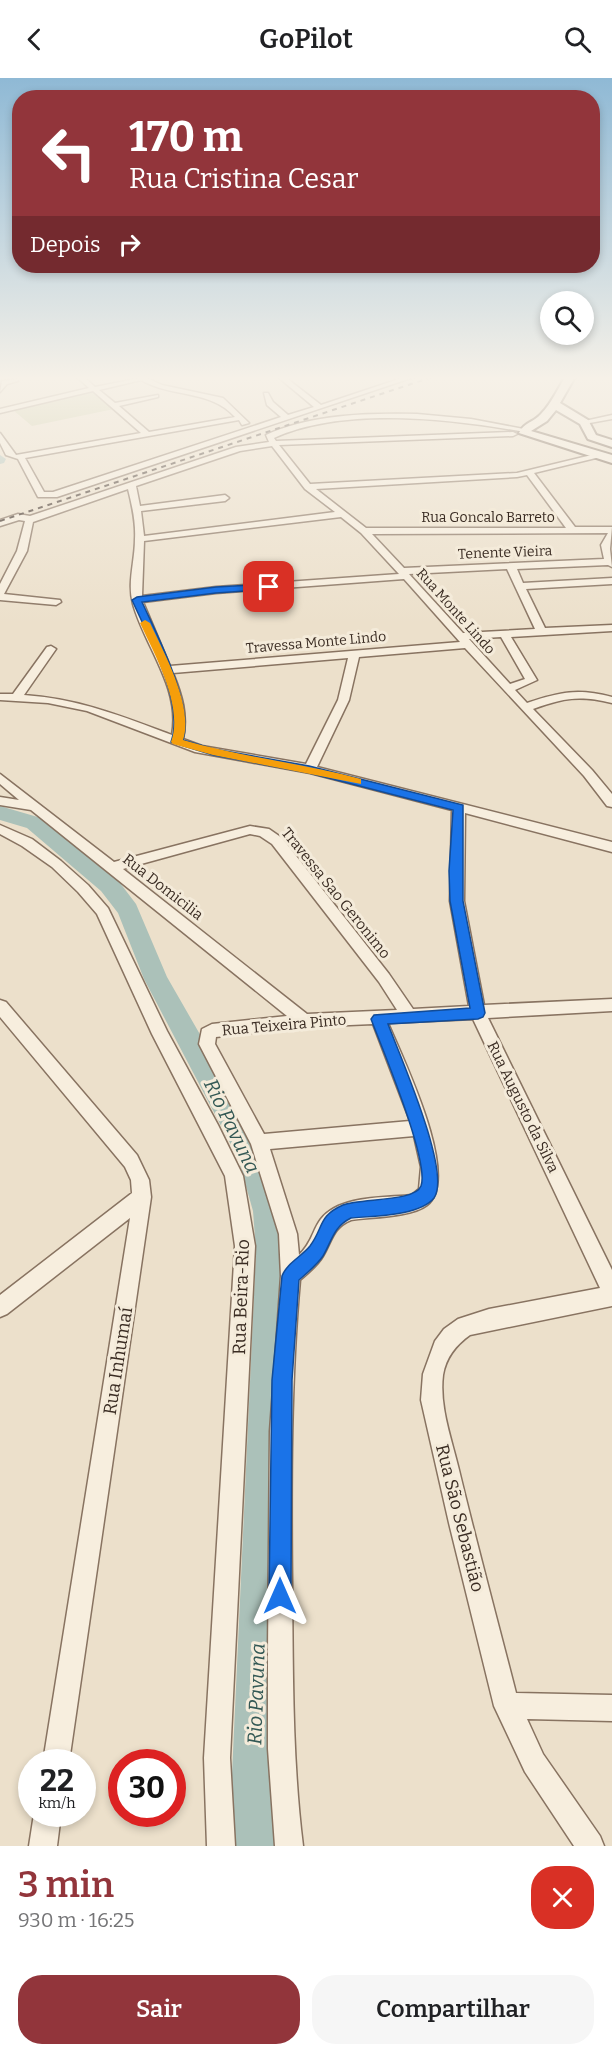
<!DOCTYPE html>
<html lang="pt">
<meta charset="utf-8">
<style>
body{margin:0;font-family:Bitter,serif;background:#f6f6f6;color:#202124;height:100vh;display:flex;flex-direction:column;font-size:22px;white-space:nowrap}
*{box-sizing:border-box;margin:0}
p{font-size:20px;color:#757577}
.icon{flex:none;width:33px;height:33px;fill:none;stroke:currentColor;stroke-width:2;stroke-linecap:round;stroke-linejoin:round}
.map{position:relative;height:1768px;overflow:hidden}
.panel{display:flex;flex-direction:column;background:#fff;flex:1}
.panel>*{flex:none}
.top-card{position:absolute;left:12px;top:12px;width:588px;height:183px;border-radius:24px;box-shadow:0 3px 9px #0003;background:#92353b;color:#fff;overflow:hidden}
.buttons{position:absolute;left:540px;top:213px;display:grid;gap:12px}
.buttons a{display:grid;place-items:center;width:54px;height:54px;border-radius:50%;background:#fff;box-shadow:0 3px 9px #0003;font-size:30px}
.speed{position:absolute;left:18px;top:1671px;display:flex;gap:12px;font-size:30px;font-weight:700;text-align:center}
.speed>*{display:grid;place-content:center;width:78px;height:78px;border-radius:50%;background:#fff;box-shadow:0 3px 9px #0003;line-height:1}
.speed small{font-size:15px;font-weight:400}
.speed .limit{border:9px solid #d22;background:#fff;color:#111}
.pin{position:absolute;display:grid;place-items:center;width:51px;height:51px;color:#fff;margin:-26px;border-radius:12px;box-shadow:0 3px 9px #0006}
.me{position:absolute;width:66px;margin:-33px;rotate:0deg;stroke-linejoin:round;filter:drop-shadow(0 0 4px #0008)}
.turn{display:flex;align-items:center;gap:21px;height:126px;padding:0 18px;font-size:27px}
.turn .icon{width:78px;height:78px;stroke-width:2.5}
.turn b{display:block;font-size:42px;line-height:51px}
.then{display:flex;align-items:center;height:57px;padding:0 18px;background:#0003;gap:12px;font-size:22px}
.round{display:grid;place-items:center;flex:none;width:63px;height:63px;border-radius:24px;background:#f6f6f6}
.head{display:flex;align-items:center;justify-content:space-between;height:102px;padding:0 18px}
h1{font-size:36px;font-weight:600;line-height:45px;color:#92353b}
.primary-button{display:flex;gap:12px;margin-top:auto;padding:12px 18px}
.primary-button a{flex:1;height:69px;border-radius:24px;background:#92353b;color:#fff;font-size:24px;font-weight:600;line-height:69px;text-align:center}
.primary-button a+a{background:#f6f6f6;color:#202124}
header{display:flex;justify-content:space-between;align-items:center;height:78px;padding:0 18px;background:#fff;font-size:27px;font-weight:600}
.map>svg:first-child{display:block}
.green{fill:#c7caa0}
.lines{fill:none;stroke-linecap:round;stroke-linejoin:round}
.river{fill:#abc1b9;fill-rule:evenodd}
.street-casing{stroke:#887361;stroke-width:3}
.secondary-casing{stroke:#6a5543;stroke-width:4}
.street{fill:#f7eede;fill-rule:evenodd}
.secondary{fill:#f7eede;fill-rule:evenodd}
.rail{stroke:#3a2c23;stroke-width:2;stroke-dasharray:5 5;stroke-linecap:butt}
.route{fill:#1a73e8;stroke:#114b97;stroke-width:1.5}
.slow{fill:#f59e0b}
.labels{text-anchor:middle;stroke-width:6;stroke-linejoin:round;paint-order:stroke}
.far-street-label{font-size:14px;fill:#3a2c23;stroke:#f4ebda}
.street-label{font-size:15px;fill:#3a2c23;stroke:#f4ebda}
.near-street-label{font-size:18px;fill:#3a2c23;stroke:#f4ebda}
.near-water-label{font-size:20px;font-style:italic;fill:#335854;stroke:#f4ebda}
</style>
<header><svg class="icon" aria-label="back" viewBox="0 0 24 24"><path d="M15 5l-7 7 7 7"/></svg>GoPilot<svg class="icon" aria-label="search" viewBox="0 0 24 24"><circle cx="10" cy="10" r="6"/><path d="M15 15l6 6"/></svg></header>
<div class="map">
<svg width="612" height="1768" viewBox="0 0 612 1768">
<rect width="100%" height="100%" fill="#ece0cb"/>
<!-- green -->
<path class="green" d="M93,312L114,331L32,348L13,332Z"/>
<g class="lines">
<!-- river -->
<path class="river" d="M0,377L6,381L4,385L0,386Z
M0,728L41,740L117,801L136,826L167,899L221,993L266,1078L283,1133L286,1173L273,1718L277,1768H233L231,1718L256,1173L253,1133L238,1080L144,901L118,835L101,813L27,750L0,742Z"/>
<defs>
<path id="street" d="M77,299H84L95,309L145,299L162,307L223,320L249,345L242,347L239,342L25,380L44,414H53L281,339L267,327L264,315H268L273,324L288,337L314,329L278,299H285L321,327L405,299H414L57,419H38L18,381L6,377L0,365V355L16,377L141,355L93,313L0,335V331L89,310ZM141,302C172,320 210,311 235,339L149,354L119,328L158,319V317L115,325L99,312Z
M18,301V303L7,306L0,314L2,303Z
M417,336L471,341L529,352L525,354C451,341 344,328 274,360L276,363L513,354L517,356L513,358L279,367L310,406L517,395L600,375V379L534,395L575,449H612L610,471L612,489L608,487L517,491L523,505L612,500V506L526,511L545,550L612,547V553L511,559L537,602L515,612L527,625C560,614 578,610 612,619V625C579,617 564,620 533,631L592,692L612,716V729L607,728L584,698L465,570L359,579L349,622L317,689L612,764V774L465,735L464,823L484,927L612,921V933L488,940L612,1192V1228L470,1257C456,1267 446,1279 443,1297C439,1329 452,1362 459,1392C477,1467 497,1541 516,1615L612,1617V1643L527,1641L543,1676L600,1758L604,1768H574L525,1694L494,1628L449,1445L421,1322L423,1296L435,1263L444,1251L458,1241L489,1231L600,1210L473,941L388,945C402,979 462,1100 427,1127C412,1139 371,1139 351,1142C333,1149 332,1163 323,1178C318,1187 308,1195 300,1202C291,1303 291,1403 292,1504C293,1592 292,1680 303,1768H275L268,1671V1573L270,1353L281,1198L279,1156L251,1066L199,966L202,951L212,946L287,938L31,732L0,727V719L19,722L0,706V696L114,784L250,748L269,751L282,760L389,896L413,931L469,928L450,823L452,732L310,695L195,674L87,633L48,625L0,622V616H13L47,569L51,568L56,571L24,617C80,621 121,638 172,657C181,610 145,569 133,526C127,505 135,483 135,461C136,444 132,427 128,411L33,444L27,473L4,516L60,522L61,524L56,527L0,522V506L17,473L25,443L19,442L0,448V442L18,436L30,438L236,369L269,364L266,357C311,336 369,335 417,336ZM272,368L305,411L335,434L144,458L141,433L225,423L229,420L225,417L140,428L136,408L240,373ZM527,397L566,450H366L316,411L517,399ZM341,439L361,455L399,496L216,509L142,518L144,463ZM608,455L601,467L604,481L404,490L372,456ZM507,491L535,551L463,555L409,496ZM404,501L460,564L170,588L143,524L216,515ZM501,559L525,601L510,606L469,561ZM348,580L338,622L306,686L202,668L183,661C188,637 182,617 173,595ZM250,756L260,758L272,766L379,904L397,932L307,936L123,791ZM373,946L410,1043L264,1056L215,966L216,959L304,949ZM414,1058L421,1089L419,1111L412,1117C385,1120 340,1117 321,1141C312,1153 313,1163 299,1177L297,1156L270,1071Z
M612,337V341L584,346L580,344Z
M0,747L32,761L61,783L88,807L108,830L167,953L218,1047L243,1098L255,1168L230,1680L235,1768H207L204,1680L235,1168L225,1098L152,956L97,836L78,814L52,789L22,768L0,756Z
M0,922L6,924L137,1077L149,1102L151,1119L69,1684H43L130,1140L7,1236L0,1239V1217L132,1115L131,1102L125,1089L0,939Z
M34,1736H61L57,1768H29Z"/>
<path id="secondary" d="M565,299H575L560,325L588,342L596,357L612,362V369L588,361L580,346L556,332L547,343L531,353L612,377V385L519,355C523,345 534,344 541,336C551,326 558,311 565,299Z"/>
</defs>
<!-- street casing -->
<use href="#street" class="street-casing"/>
<!-- secondary casing -->
<use href="#secondary" class="secondary-casing"/>
<!-- street -->
<use href="#street" class="street"/>
<!-- secondary -->
<use href="#secondary" class="secondary"/>
<!-- rail -->
<path class="rail" d="M0,443L432,299"/>
</g>
<!-- sky -->
<linearGradient id="sky" x2="0" y2="1"><stop stop-color="#8fb9d5"/><stop offset="0.55" stop-color="#f6f1e8"/><stop offset="1" stop-color="#f6f1e8" stop-opacity="0"/></linearGradient>
<rect width="612" height="546" fill="url(#sky)"/>
<!-- route -->
<path class="route" d="M269,506L274,509L272,511L216,515L142,524C157,557 194,628 183,662L214,671L309,688L463,727V823L485,935L483,939L478,941L388,946C399,976 452,1095 434,1120C420,1138 372,1138 351,1140C333,1149 332,1163 323,1178C317,1187 307,1195 299,1202L292,1302L291,1518L288,1526L280,1529L272,1526L269,1518L272,1302L282,1198C287,1185 301,1179 310,1168C324,1149 318,1138 343,1127C360,1120 415,1124 421,1108C430,1084 382,970 371,941L374,937L470,930L450,823L449,793L453,732L309,695L213,677L171,664C185,625 148,558 132,522L137,519L216,509Z"/>
<!-- slow -->
<path class="slow" d="M145,542L150,545C164,575 194,629 183,662C241,679 302,685 361,701V706L213,677L173,666L171,664C184,629 155,577 140,545Z"/>
<g class="labels">
<!-- far-street labels -->
<g class="far-street-label">
<text x="488" y="444">Rua Goncalo Barreto</text>
<text transform="translate(505 474) rotate(-2)" y="5">Tenente Vieira</text>
<text transform="translate(456 533) rotate(48)" y="5">Rua Monte Lindo</text>
<text transform="translate(316 564) rotate(-5)" y="5">Travessa Monte Lindo</text>
</g>
<!-- street labels -->
<g class="street-label">
<text transform="translate(163 809) rotate(38)" y="5">Rua Domicilia</text>
<text transform="translate(336 815) rotate(51)" y="5">Travessa Sao Geronimo</text>
<text transform="translate(284 947) rotate(-5)" y="5">Rua Teixeira Pinto</text>
<text transform="translate(523 1029) rotate(64)" y="5">Rua Augusto da Silva</text>
</g>
<!-- near-street labels -->
<g class="near-street-label">
<text transform="translate(241 1219) rotate(-88)" y="6">Rua Beira-Rio</text>
<text transform="translate(118 1283) rotate(-81)" y="6">Rua Inhumaí</text>
<text transform="translate(460 1440) rotate(76)" y="6">Rua São Sebastião</text>
</g>
<!-- near-water labels -->
<g class="near-water-label">
<text transform="translate(232 1048) rotate(64)" y="7">Rio Pavuna</text>
<text transform="translate(256 1616) rotate(-88)" y="7">Rio Pavuna</text>
</g>
</g>
</svg>
<div class="buttons">
<a><svg class="icon" aria-label="search" viewBox="0 0 24 24"><circle cx="10" cy="10" r="6"/><path d="M15 15l6 6"/></svg></a>
</div>
<div class="speed"><div>22<small>km/h</small></div><div class="limit">30</div></div>
<div class="pin" style="left:269px;top:509px;background:#d93025"><svg class="icon" aria-label="arrive" viewBox="0 0 24 24"><path d="M6 21V4h12l-3 4 3 4H6"/></svg></div>
<svg class="me" style="left:280px;top:1518px" viewBox="-20 -20 40 40"><path d="M0-17L14 15 0 8-14 15z" fill="#1a73e8" stroke="#fff" stroke-width="4"/></svg>
<div class="top-card">
<div class="turn"><svg class="icon" aria-label="left" viewBox="0 0 24 24"><path d="M17 20v-9H6M10 6l-5 5 5 5"/></svg><div><b>170 m</b>Rua Cristina Cesar</div></div>
<div class="then">Depois<svg class="icon" aria-label="right" viewBox="0 0 24 24"><path d="M7 20v-9h11M14 6l5 5-5 5"/></svg></div>
</div>
</div>
<section class="panel">
<div class="head"><div><h1>3 min</h1><p>930 m · 16:25</p></div><a class="round" style="background:#d93025;color:#fff"><svg class="icon" aria-label="close" viewBox="0 0 24 24"><path d="M6 6l12 12M18 6L6 18"/></svg></a></div>
<div class="primary-button"><a>Sair</a><a>Compartilhar</a></div>
</section>
